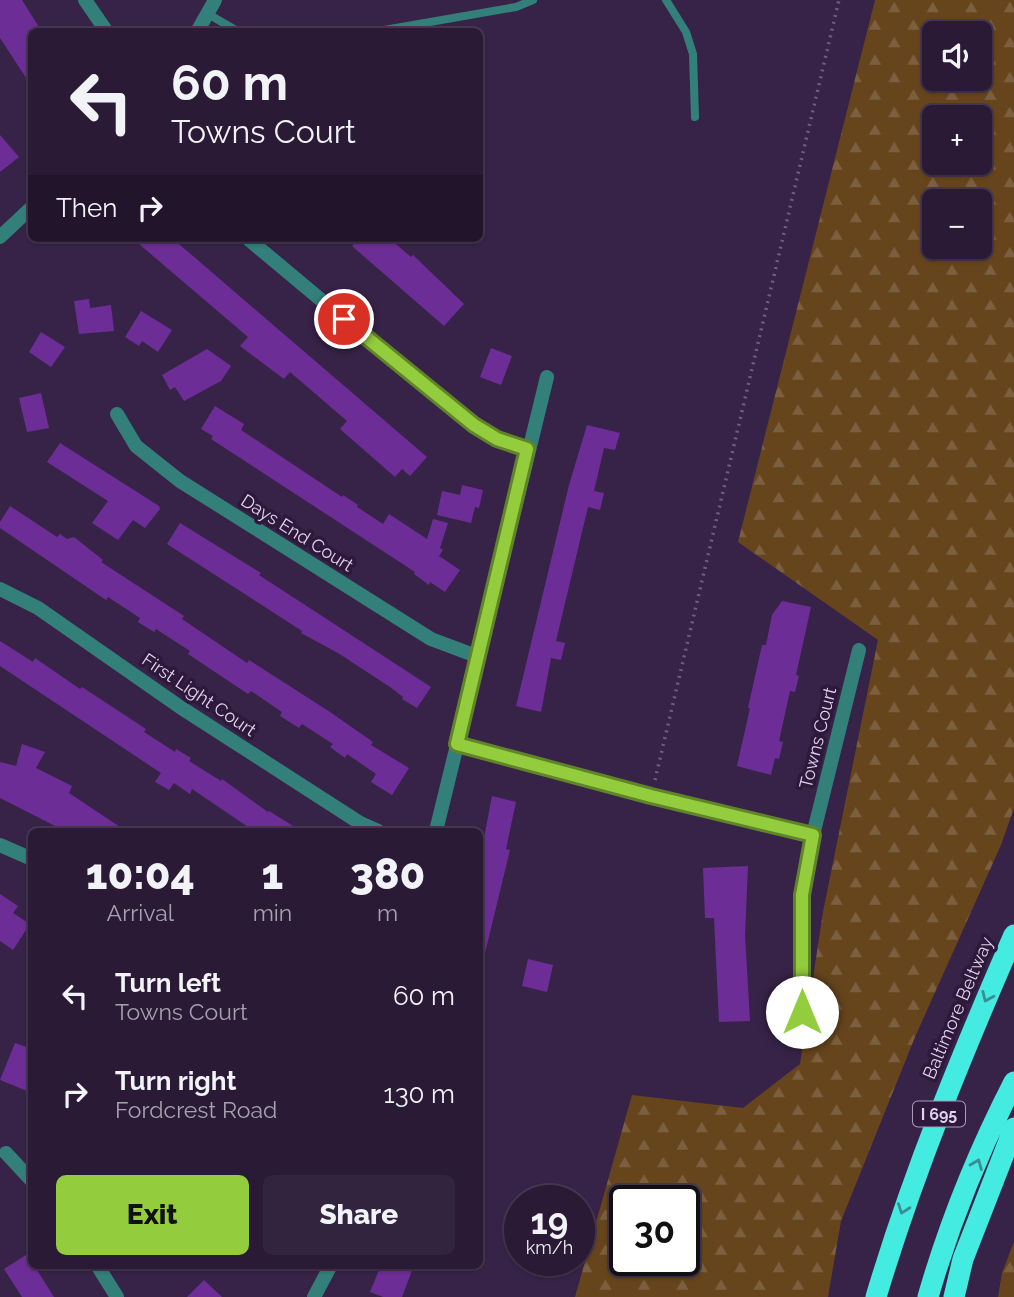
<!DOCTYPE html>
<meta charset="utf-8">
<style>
body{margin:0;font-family:Raleway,sans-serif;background:#32233e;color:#f1f3f6;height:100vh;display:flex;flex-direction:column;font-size:26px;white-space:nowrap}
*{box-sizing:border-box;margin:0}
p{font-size:23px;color:#a5a1ad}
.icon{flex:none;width:38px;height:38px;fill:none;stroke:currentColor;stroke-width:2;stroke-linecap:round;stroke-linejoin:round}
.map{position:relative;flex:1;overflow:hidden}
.side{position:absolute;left:28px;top:828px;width:455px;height:441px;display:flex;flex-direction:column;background:#2a1a36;border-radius:10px;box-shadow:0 2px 5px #0004,0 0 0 2px #463851}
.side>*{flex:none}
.guide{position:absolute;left:28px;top:28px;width:455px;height:214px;border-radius:10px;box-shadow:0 2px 5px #0004,0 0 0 2px #463851;background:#2a1a36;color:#f1f3f6;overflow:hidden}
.controls{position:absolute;left:922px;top:21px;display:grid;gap:14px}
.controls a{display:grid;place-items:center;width:70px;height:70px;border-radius:10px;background:#2a1a36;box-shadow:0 2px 5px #0004,0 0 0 2px #463851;font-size:35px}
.speed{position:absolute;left:504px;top:1185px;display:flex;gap:14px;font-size:35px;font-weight:700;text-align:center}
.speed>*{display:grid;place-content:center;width:91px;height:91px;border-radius:50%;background:#2a1a36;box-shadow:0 2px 5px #0004,0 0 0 2px #463851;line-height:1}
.speed small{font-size:18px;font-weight:400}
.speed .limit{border:4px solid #111;border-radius:10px;background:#fff;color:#111}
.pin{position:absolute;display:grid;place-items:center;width:60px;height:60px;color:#fff;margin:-30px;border:4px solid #fff;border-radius:50%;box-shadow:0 2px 7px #0007}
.me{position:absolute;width:77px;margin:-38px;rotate:0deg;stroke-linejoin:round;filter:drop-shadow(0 0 5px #0008)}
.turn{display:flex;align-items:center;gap:24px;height:147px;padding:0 28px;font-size:32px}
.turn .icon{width:91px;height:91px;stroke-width:2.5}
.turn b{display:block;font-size:49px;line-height:60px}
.then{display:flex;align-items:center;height:66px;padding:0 28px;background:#0003;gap:14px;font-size:26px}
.eta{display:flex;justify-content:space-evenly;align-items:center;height:119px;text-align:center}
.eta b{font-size:42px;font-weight:800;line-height:49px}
.action{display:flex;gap:14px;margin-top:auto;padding:14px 28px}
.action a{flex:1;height:80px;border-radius:10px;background:#93cc3d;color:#111;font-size:28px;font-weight:800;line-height:80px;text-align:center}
.action a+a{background:#32233e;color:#f1f3f6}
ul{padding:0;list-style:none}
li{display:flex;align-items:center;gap:21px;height:98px;padding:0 28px}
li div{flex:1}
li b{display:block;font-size:26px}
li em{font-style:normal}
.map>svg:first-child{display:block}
.forest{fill:url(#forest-firs);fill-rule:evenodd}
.building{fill:#6d2d97}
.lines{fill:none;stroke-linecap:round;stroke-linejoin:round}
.path{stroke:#6f5d7e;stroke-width:3.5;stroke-dasharray:2 5;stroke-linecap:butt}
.service{stroke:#33807a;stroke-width:8}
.minor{stroke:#33807a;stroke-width:14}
.motorway{stroke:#43ebe1;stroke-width:21}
.oneway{stroke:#3a8c97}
.route-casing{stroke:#608528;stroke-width:18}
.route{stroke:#93cc3d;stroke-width:12}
.labels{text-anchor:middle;stroke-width:7;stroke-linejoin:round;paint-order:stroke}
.shield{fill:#2e193d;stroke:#aa9bb6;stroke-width:2}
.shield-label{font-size:16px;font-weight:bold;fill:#dfd3ea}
.street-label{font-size:18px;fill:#dfd3ea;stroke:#2e193d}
</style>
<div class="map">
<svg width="1014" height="1297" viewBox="0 0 1014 1297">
<defs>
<pattern id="forest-firs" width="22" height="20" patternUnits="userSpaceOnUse" patternTransform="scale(1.75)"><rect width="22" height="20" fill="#66451d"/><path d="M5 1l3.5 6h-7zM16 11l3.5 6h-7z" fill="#7b5f3e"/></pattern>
</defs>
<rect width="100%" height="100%" fill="#382348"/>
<!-- forest -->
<path class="forest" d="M875,0H1014V808L1001,845L915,1037L841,1221L828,1297H575L632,1095L743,1108L800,1064L823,912L878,640L738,542ZM934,33H980V79H934ZM934,117H980V163H934ZM934,201H980V247H934ZM625,1200H684V1260H625Z
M1014,1242V1297H998L1002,1273Z"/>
<!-- building -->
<path class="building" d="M0,0H22L42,32H32V87L0,38Z
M0,135L19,157L0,172Z
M132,238H172L427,457L410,476L402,469L395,477L340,429L347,421L290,372L284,379L240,346L248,337Z
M359,238H389L411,257L413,255L464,304L444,326L352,246Z
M89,299L90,308L111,305L114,331L79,334L74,301Z
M141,311L172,330L158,352L142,341L139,346L125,337Z
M41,332L65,347L51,367L29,352Z
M491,348L512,356L501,385L480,377Z
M207,349L231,366L221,381L184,401L175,387L170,390L162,375Z
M41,393L49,428L27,432L19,398Z
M215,406L244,424L241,430L342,497L343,495L358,505L357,507L383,524L389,514L427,539L433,519L448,523L440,548L443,550L439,556L460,570L445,592L430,582L429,585L414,574L415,572L211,439L213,436L201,429Z
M587,425L620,433L615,450L604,448L594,491L604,493L600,510L588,507L556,641L565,643L561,660L551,658L541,712L516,706L569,485Z
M60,443L159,506L160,509L145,528L133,520L118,540L92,523L108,501L47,462Z
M462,485L483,490L479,508L475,507L471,523L437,515L442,491L460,495Z
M10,506L57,537L60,534L67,539L74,537L103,560L101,562L184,616L182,619L247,663L249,660L330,712L373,742L371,745L409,768L392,795L371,782L376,774L347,754L345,758L330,747L333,744L302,724L299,728L280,716L282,712L251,691L248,694L188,654L190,651L156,629L154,632L138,622L140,618L108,597L106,600L0,528V522Z
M180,523L261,573L259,575L431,687L417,708L402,699L403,697L390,687L338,653L301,633L302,631L167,544Z
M782,601L811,607L796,675L799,676L795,692L790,691L779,741L783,742L779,759L775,758L771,775L737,766L750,708H748L762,645H766L772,615Z
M0,641L33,662L35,658L80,689L82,687L146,729L144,732L175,752L176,749L191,758L189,761L221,781L222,779L268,812L269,811L301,831H254L192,789L190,794L174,783L169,790L155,782L161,773L0,666Z
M22,744L45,752L36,768L72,786L69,793L126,831H65L0,798V762L16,766Z
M492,796L516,802L506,849L510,850L485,953L480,952V859Z
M748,866L745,935L750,1021L719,1022L714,918H705L703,868Z
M0,894L18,906L13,913L30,924L13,950L0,941Z
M528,959L553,965L547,992L522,986Z
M15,1043L32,1049V1093L0,1080Z
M29,1253L32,1265H37L39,1268L37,1270L54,1297H22L4,1269Z
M381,1265H414L402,1297H383L370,1292Z
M204,1280L222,1297H187Z"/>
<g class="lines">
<!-- path -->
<path class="path" d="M655,780L839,0"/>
<!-- service -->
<path class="service" d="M666,0L686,32L693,54L695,117
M208,14L239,32
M373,32L516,7L533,0"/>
<!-- minor -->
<path class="minor" d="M85,0L107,32
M197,32L215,0
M0,237L32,207
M247,238L442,401L484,432L527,449
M117,414L136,446L180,481L431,639L479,657
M0,589L38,608L180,707L360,823L378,831
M457,744L651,796L813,835
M436,831L547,377
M0,845L32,859
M802,1012V895L813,835L859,650
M6,1153L32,1181
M97,1265L117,1297
M314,1297L331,1265"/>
<!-- motorway -->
<path class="motorway" d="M876,1297C913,1173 962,1054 1014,935
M928,1297C949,1224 979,1150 1014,1082
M954,1297L963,1259L1014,1128"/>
</g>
<!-- one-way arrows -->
<defs><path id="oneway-chevron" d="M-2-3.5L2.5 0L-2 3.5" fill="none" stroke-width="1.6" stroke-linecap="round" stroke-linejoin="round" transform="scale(1.75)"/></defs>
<g class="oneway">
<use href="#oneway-chevron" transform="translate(987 997) rotate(114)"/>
<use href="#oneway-chevron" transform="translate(977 1164) rotate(-68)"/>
<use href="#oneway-chevron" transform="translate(903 1209) rotate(110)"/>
</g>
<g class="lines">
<defs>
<path id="route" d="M344,319L474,425L497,439L527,449L457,744L651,796L813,835L802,895V1012"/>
</defs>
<!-- route casing -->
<use href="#route" class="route-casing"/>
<!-- route -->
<use href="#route" class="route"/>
</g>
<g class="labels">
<!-- shield labels -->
<rect class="shield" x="913" y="1101.5" width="52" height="25" rx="5"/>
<g class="shield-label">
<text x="939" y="1120">I 695</text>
</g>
<!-- street labels -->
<g class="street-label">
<text transform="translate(297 533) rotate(32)" y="6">Days End Court</text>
<text transform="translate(199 695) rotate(34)" y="6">First Light Court</text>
<text transform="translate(818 738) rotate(-76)" y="6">Towns Court</text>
<text transform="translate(958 1008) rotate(-67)" y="6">Baltimore Beltway</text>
</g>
</g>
</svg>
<div class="controls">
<a><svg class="icon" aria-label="sound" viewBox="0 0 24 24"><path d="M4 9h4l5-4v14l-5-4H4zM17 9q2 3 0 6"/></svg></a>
<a>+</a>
<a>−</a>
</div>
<div class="speed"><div>19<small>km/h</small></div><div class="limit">30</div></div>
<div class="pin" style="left:344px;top:319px;background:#d93025"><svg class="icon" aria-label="arrive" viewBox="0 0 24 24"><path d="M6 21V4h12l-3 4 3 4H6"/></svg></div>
<svg class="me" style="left:802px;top:1012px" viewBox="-20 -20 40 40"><circle r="19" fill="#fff"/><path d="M0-13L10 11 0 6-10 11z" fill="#93cc3d"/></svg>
<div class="guide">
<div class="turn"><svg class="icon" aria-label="left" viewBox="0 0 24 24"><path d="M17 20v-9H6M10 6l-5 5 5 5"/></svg><div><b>60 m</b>Towns Court</div></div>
<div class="then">Then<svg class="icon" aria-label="right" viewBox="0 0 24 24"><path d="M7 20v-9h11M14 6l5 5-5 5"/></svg></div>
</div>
<section class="side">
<div class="eta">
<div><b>10:04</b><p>Arrival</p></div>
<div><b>1</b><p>min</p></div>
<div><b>380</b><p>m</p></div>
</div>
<ul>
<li><svg class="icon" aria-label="left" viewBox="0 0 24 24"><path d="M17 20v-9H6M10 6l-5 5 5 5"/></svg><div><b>Turn left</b><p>Towns Court</p></div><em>60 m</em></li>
<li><svg class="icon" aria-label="right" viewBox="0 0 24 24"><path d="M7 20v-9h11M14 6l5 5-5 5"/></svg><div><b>Turn right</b><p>Fordcrest Road</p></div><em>130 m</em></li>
</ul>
<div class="action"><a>Exit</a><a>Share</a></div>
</section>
</div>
